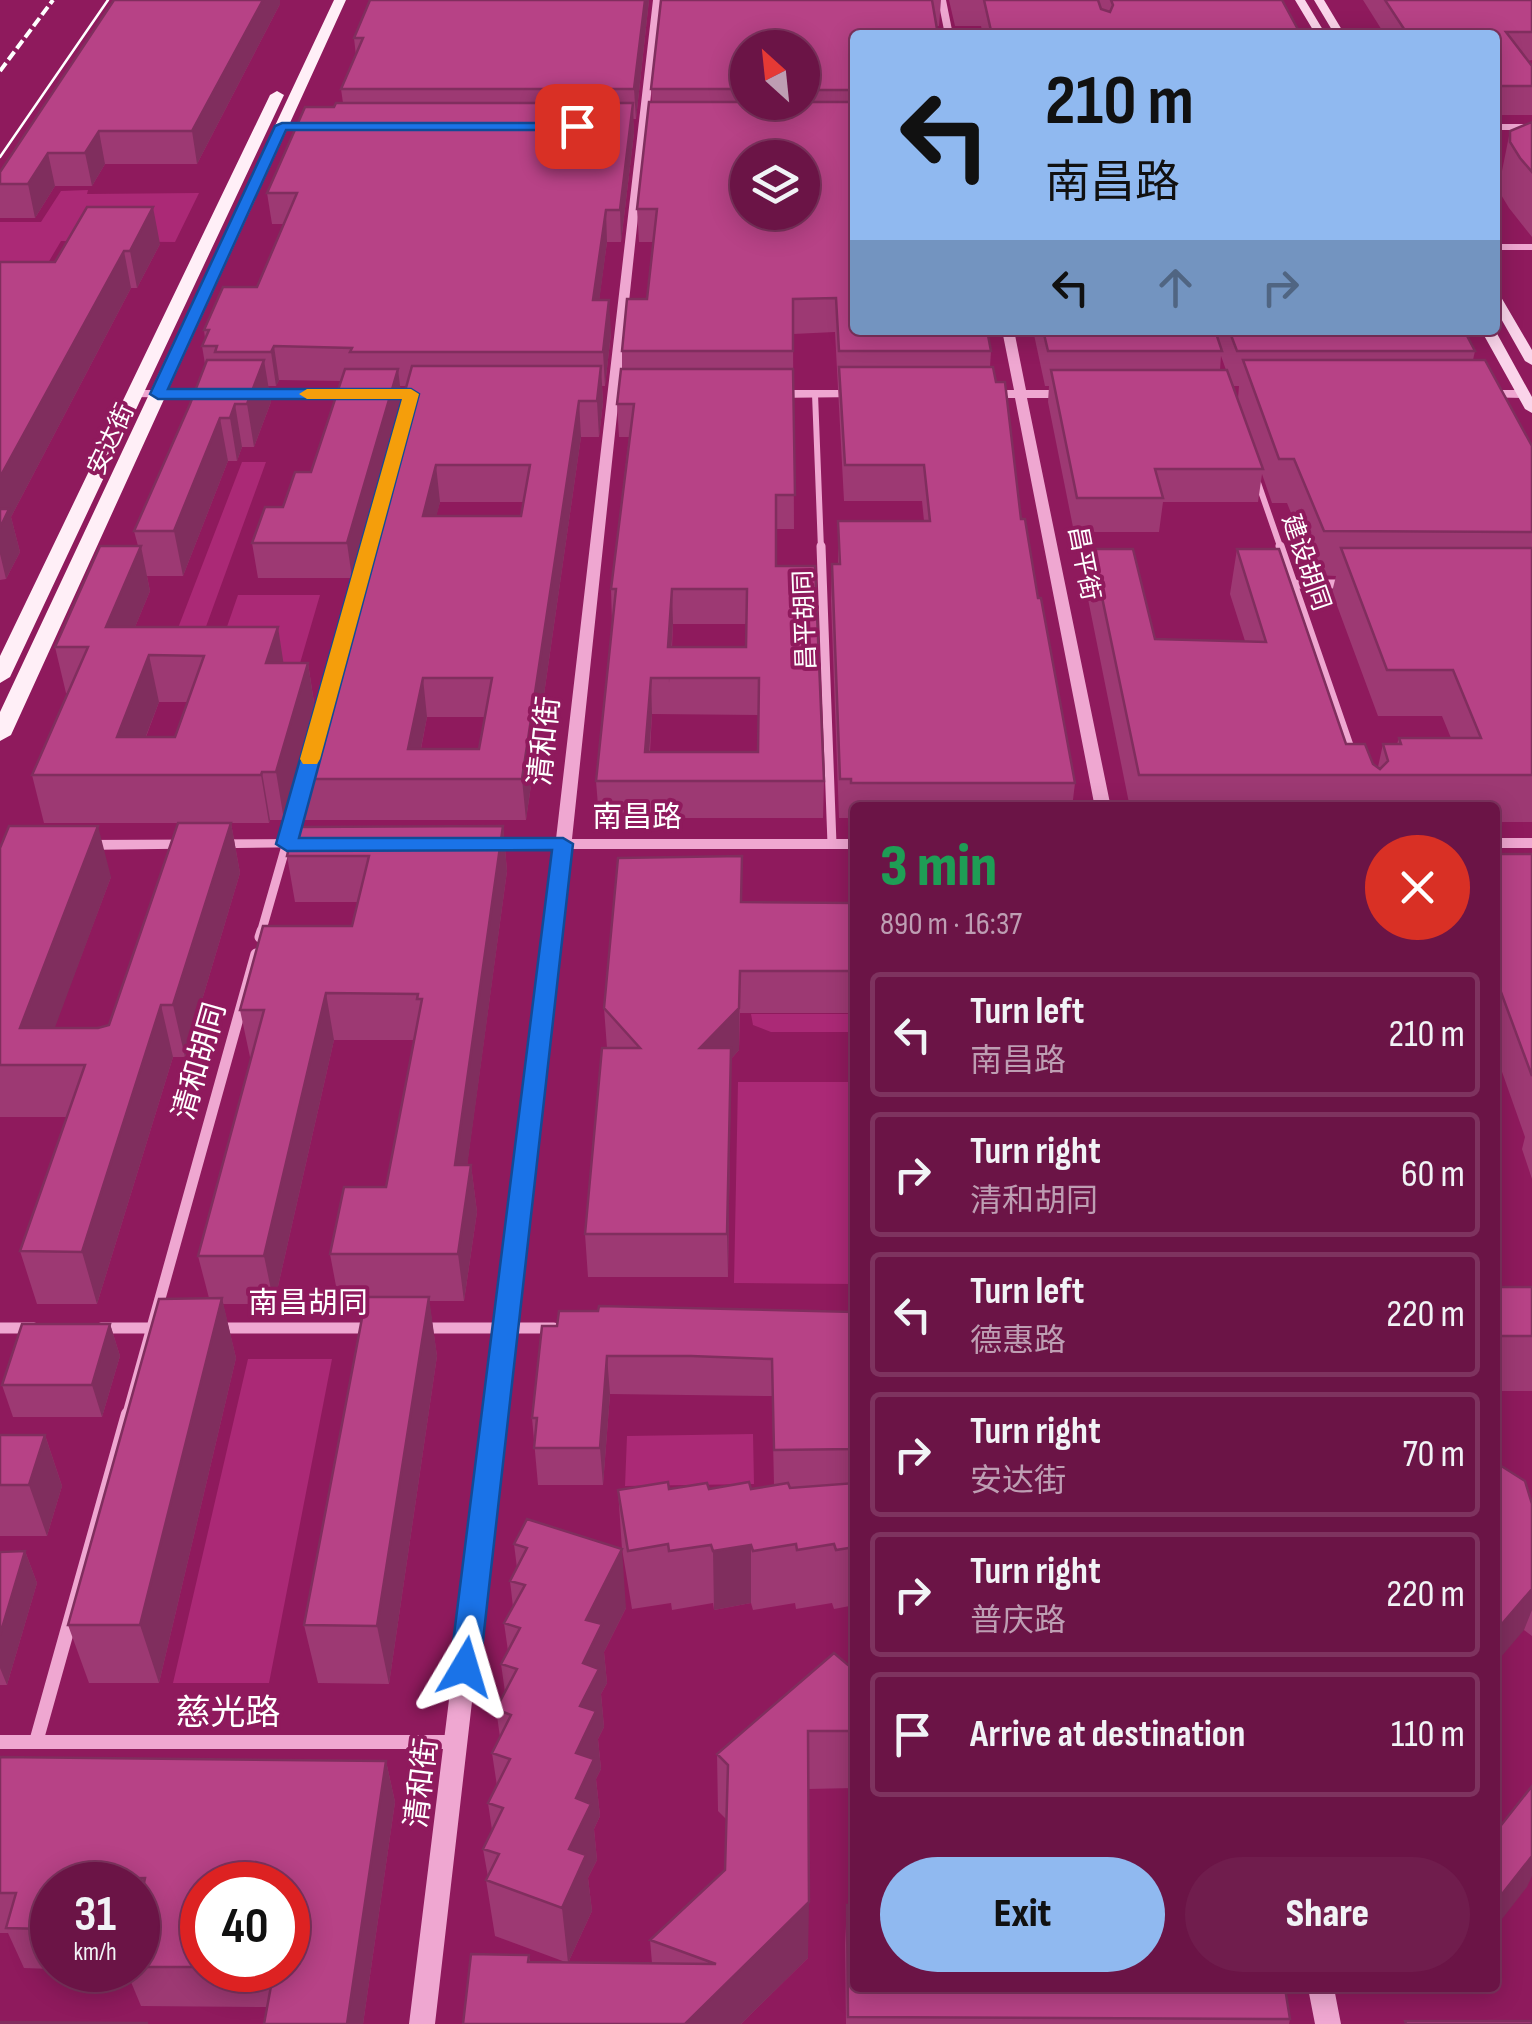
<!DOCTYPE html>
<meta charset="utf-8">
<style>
body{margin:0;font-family:"Sofia Sans Condensed","Noto Sans SC",sans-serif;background:#701d4d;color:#f1f3f6;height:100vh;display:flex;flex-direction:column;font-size:38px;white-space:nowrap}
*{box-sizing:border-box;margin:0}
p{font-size:32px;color:#be9eb3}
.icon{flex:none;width:55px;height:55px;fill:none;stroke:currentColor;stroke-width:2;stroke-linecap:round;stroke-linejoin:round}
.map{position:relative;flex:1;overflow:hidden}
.details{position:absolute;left:850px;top:802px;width:650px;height:1190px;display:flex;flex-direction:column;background:#6b1446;border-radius:10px;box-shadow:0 5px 25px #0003,0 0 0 2px #7e335f}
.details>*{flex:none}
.hud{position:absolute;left:850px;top:30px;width:650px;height:305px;border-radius:10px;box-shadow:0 5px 25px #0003,0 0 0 2px #7e335f;background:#90b9f0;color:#111;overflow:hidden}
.needle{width:65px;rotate:333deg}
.controls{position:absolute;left:730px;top:30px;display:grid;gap:20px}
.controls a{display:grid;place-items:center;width:90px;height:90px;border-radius:50%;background:#6b1446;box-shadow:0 5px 25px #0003,0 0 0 2px #7e335f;font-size:50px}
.speed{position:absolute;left:30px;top:1862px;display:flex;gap:20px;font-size:50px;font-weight:700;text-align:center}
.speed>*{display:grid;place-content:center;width:130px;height:130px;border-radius:50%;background:#6b1446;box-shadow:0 5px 25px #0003,0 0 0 2px #7e335f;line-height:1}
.speed small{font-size:25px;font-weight:400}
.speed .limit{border:15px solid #d22;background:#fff;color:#111}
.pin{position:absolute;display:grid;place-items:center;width:85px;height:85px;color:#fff;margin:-42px;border-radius:20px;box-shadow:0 5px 15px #0006}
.me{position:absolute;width:110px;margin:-55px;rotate:7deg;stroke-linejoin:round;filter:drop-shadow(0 0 8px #0008)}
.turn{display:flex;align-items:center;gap:35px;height:210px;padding:0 30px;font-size:45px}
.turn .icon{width:130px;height:130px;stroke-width:2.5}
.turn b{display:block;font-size:70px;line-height:85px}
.lanes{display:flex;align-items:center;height:95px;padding:0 30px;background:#0003;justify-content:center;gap:50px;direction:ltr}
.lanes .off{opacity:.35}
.round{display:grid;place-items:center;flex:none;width:105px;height:105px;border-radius:52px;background:#701d4d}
.summary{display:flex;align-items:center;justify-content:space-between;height:170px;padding:0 30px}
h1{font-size:60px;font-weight:800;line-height:75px;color:#1e9e55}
.action{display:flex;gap:20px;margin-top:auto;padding:20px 30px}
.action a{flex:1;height:115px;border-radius:60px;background:#90b9f0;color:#111;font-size:40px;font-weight:800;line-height:115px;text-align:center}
.action a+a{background:#701d4d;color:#f1f3f6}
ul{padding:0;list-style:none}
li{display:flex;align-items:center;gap:30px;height:125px;margin:0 20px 15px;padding:0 10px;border:5px solid #7e335f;border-radius:10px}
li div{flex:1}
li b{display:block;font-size:38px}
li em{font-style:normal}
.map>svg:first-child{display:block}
.green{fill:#ab2976}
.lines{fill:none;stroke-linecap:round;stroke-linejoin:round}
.minor-far3{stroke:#efa7d1;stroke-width:6}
.minor-far2{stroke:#efa7d1;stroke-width:9}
.minor-far1{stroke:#efa7d1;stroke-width:11}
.minor{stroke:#efa7d1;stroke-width:14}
.tertiary{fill:#efa7d1;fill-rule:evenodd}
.secondary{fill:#fad4ea;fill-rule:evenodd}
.primary{fill:#ffeff7;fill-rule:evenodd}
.tram{stroke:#fff;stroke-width:2.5}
.rail{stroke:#fff;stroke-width:4;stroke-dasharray:10 4;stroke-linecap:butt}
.wall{fill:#9d3973;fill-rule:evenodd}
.shaded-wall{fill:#802e5e}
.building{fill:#b74286;stroke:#802e5e;stroke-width:2.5;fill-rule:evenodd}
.route{fill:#1a73e8;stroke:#114b97;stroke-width:2.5}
.slow{fill:#f59e0b}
.labels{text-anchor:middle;stroke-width:8;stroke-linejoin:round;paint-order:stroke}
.far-street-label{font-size:25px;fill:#fff;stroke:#8f1a5d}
.street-label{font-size:30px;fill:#fff;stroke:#8f1a5d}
.near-street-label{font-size:35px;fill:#fff;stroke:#8f1a5d}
</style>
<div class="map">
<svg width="1532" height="2024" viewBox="0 0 1532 2024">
<rect width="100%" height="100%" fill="#8f1a5d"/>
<!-- green -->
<path class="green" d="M88,190L87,194L199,193L175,242L61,241L48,263L0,278V222H41L61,191Z
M242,462H266L196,654H168Z
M238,595H320L298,670H212Z
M751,1014H855V1032H771L753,1025Z
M738,1082H855V1284L734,1283Z
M248,1359H332L269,1683H173Z
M753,1434L754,1484L625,1486L627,1436Z"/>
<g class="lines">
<!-- minor-far3 -->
<path class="minor-far3" d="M1495,247H1532
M815,394L821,549
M1256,477L1281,549
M368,549L369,544"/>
<!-- minor-far2 -->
<path class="minor-far2" d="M821,546L832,844
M1280,546L1352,754
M1293,584H1346
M331,682L368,546
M261,933L302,790"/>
<!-- minor-far1 -->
<path class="minor-far1" d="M260,937L262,931
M0,1328H34
M101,1328H154
M216,1328H369
M421,1328H554
M127,1417L256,954"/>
<!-- minor -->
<path class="minor" d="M0,1742H455
M36,1742L128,1414"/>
<!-- tertiary -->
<path class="tertiary" d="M653,0H661L572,839H855V849H570L435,2024H409L554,849H480L472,844L480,839H556Z
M938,0H946L953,35H945Z
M1495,124H1532V130H1495Z
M1002,330H1014L1026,390H1068L1074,394L1068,398H1027L1111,808H1095L1015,398H984L978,394L984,390H1014Z
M135,390H213L219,394L213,398L131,397V391Z
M249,390H428L434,394L428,398L245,397V391Z
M858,390L862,391V397L769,398L763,394L769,390Z
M1479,390H1524L1530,394L1524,398L1475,397L1473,394Z
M1495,838H1532V848H1495Z
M309,839L317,844L315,847L80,850L72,845L80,840Z
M1308,1988H1334L1341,2024H1315Z"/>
<!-- secondary -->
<path class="secondary" d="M1295,0H1305L1326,35H1316Z
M1314,0H1324L1345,35H1335Z
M1495,293L1501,297L1532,350V365L1525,361L1495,308Z
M1481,330H1495L1532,397V413L1525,409Z"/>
<!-- primary -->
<path class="primary" d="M334,0H346L11,735L0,741V712Z
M277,91L284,95L10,677L0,683V656L270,95Z"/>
<!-- tram -->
<path class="tram" d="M0,157L108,0"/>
<!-- rail -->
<path class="rail" d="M0,71L53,0"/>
</g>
<!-- wall -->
<path class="wall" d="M649,0L636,119H633L634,133L621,242H607L599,300L611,333L605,386H602L603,402L599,437H581L526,820H301L295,782L284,820H270L269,823H231L240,873L185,1057H173L97,1304H37L20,1251L67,1117H0V848L111,877L54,1028H98L109,1025L178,823H44L32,775L67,693H66L55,647L138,546L134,531L190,404L205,364L202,346L205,338L204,330L257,287L284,224H272L267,193L334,107L343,103L341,89L356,56L354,38ZM279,380L341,381L311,472L283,507L252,543L258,578H352L402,402L400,386H407L364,540L368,570L340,670L315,709L308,663H283L278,627H135L150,591L147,576H183L228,461H237L242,447H254L271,402L268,386H276ZM440,502H524L521,516H436ZM159,702H188L175,737H146ZM427,717H485L479,749H421Z
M661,0H941L939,26L855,35V330L991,351L990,367L1075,783L1072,808H855V822H850V818H839L831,601L832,564H838V521H924L922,501H844L835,332L793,334L794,529H776V566L824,781L823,818H599L596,781L612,623L611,589L629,437H619L617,404L622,369V351L647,299L653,242H639L637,209L652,102L651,89ZM748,48H802V102H748ZM673,624H746V647H672ZM652,714L759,715L758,752H650Z
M949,0H1282L1301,35H983L981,26H955Z
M1363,0H1532V60L1528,61L1532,66V115H1495V35H1385Z
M280,4L197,164H105L92,186H55L35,218H0V172Z
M1532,122V237L1509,208L1500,193V181L1510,131Z
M160,244L137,288H131L11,517L20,552L6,579L0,580V262H55Z
M1033,330H1464L1475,351L1473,360L1532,446V822H1495V808H1130L1087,594L1092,549L1155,639L1245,641L1230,594L1237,549L1346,744L1378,767L1383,744H1397L1399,738H1451L1442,716H1378L1332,592L1336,576L1316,575L1287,503H1272L1262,474L1258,502H1163L1159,532H1074L1048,402L1049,386H1045ZM1221,356L1226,370H1220ZM1233,386H1239L1238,399Z
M503,826L507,871L467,1165H471L477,1212L464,1301H429L437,1356L389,1684L318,1683L304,1625L365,1301L339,1302L330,1254L386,1187L414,1040H334L274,1304H223L236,1358L159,1683H89L68,1625L209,1298L198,1256L251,1057H250L240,1010L352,926L358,902H295L287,856Z
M1495,854H1532V1179L1522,1149L1525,1137L1495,1052Z
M742,902L855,903V1013H740L739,1050L731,1059L728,1277H588L585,1234L607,1048L604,1008Z
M1495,1287H1532V1391H1495Z
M855,1312V1605L834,1609L832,1603L796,1609L795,1603L753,1610L751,1603L714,1610L713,1603L672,1610L671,1603L632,1609L622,1549L618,1490L751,1489L774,1485L772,1396L610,1394L603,1485H538L532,1418L557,1326Z
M110,1324L120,1356L102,1417H13L2,1385Z
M0,1435H45L62,1486L47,1536H0Z
M1532,1504V1636L1524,1630Z
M527,1519L626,1608L604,1652L607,1683L601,1694L604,1727L598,1739L601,1769L596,1779L600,1816L594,1829L597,1860L588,1878L592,1911L568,1963H652L650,1940L725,1870L726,1819L718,1811L717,1754L848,1665L855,1664V1788L808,1789V1958L741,2024H463L529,1955L530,1962L568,1963L495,1936L486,1880L488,1877L483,1849L492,1830L488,1803L497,1786L492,1753L500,1737L496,1709L505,1692L501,1664L508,1651L504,1623L513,1607L510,1581L517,1568L514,1544Z
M25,1551L37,1583L7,1685H0V1552Z
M0,1757L386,1761L395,1802L363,2024H264L267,2007L141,2006L126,1970H138V1885H52V1969L24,1968L8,1933H0ZM202,1885L288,1970H202Z
M847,1905L1290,2019L1289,2024H846L845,1944Z"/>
<!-- shaded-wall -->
<path class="shaded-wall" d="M263,0H280V4L197,164L192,131Z
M645,0H649L636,119L634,89Z
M633,103L634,133L621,242L620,210Z
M99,131L105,164L92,186L85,153Z
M48,153L55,186L35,218L28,184Z
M153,207L160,244L137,288L130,251Z
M606,210L607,242L595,333L593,300Z
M124,251L131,288L11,517L20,552L6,579L0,554V477Z
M609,300L611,333L605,386L603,352Z
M274,346L279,380L276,386L271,352Z
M264,360L271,402L254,447L247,404Z
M601,366L603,402L599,437L597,401Z
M398,369L402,402L352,578L347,543Z
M579,401L581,437L526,820L522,779Z
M235,404L242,447L237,461L230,418Z
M220,418L228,461L183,576L174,531Z
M436,465L440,502L427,554L423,516Z
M141,546L150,591L116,673L106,627Z
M672,589L673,624L669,683L668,647Z
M278,627L285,673L266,663Z
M149,655L159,702L131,775L117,737Z
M308,663L315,710L284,820L276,772Z
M423,678L427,717L415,779L408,749Z
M651,678L652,714L647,781L645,752Z
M262,772L270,820L269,823L261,775Z
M231,823L240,873L185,1057L173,1005Z
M98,826L111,877L41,1065L20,1028Z
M503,826L507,871L461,1212L455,1165Z
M740,971L739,1050L731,1059L728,1277L727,1234L700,1048Z
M326,993L334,1040L274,1304L264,1256Z
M161,1005L173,1057L97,1304L82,1252Z
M471,1165L477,1212L464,1301L458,1254Z
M429,1297L437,1356L389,1684L377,1626Z
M222,1298L236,1358L159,1683L140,1625Z
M110,1324L120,1356L102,1417L92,1385Z
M607,1356L610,1394L603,1485L600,1448Z
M45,1435L62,1486L47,1536L29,1485Z
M751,1545V1603L714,1610L713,1551Z
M622,1549L626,1608L604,1652L607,1683L601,1694L604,1727L598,1739L601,1769L596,1779L600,1816L594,1829L597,1860L588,1878L592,1911L568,1963L562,1908L576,1798V1753L586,1620Z
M25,1551L37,1583L7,1685L0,1668V1635Z
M1532,1589V1610L1524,1630L1495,1664V1632Z
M386,1761L395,1802L363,2024H347Z
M1532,1856V1876L1527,1887L1495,1928V1903Z
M809,1902L808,1958L741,2024H685Z
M47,1922L52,1936V1946L45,1929Z"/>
<!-- building -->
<path class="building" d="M114,0H263L192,131H99L85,153H48L28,184H0V172Z
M370,0H645L634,89H341L363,38H354Z
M661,0H932L938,35H855V90H802V48H748V89H651Z
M984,0H1098L1101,9L1110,12L1113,5L1111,0H1282L1301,35H992Z
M1385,0H1532V32H1506L1532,66V86H1495V35H1408Z
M649,102H855V330H987L991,351H839L836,298L793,299V351H622L627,299H647L657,209H637ZM748,158H802V212H748Z
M336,103H633L620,210H606L593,300H609L603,352H350L352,348L274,346L271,352H215L217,346H202L209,330H204L223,287H257L297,193H267L305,107H334Z
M1532,122V172L1520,158L1510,142V131Z
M87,207H153L130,251H124L0,477V262H55Z
M1043,330H1215L1222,351H1048Z
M1229,330H1464L1475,351H1237Z
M207,360H264L247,404H235L230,418H220L174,531H134L190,404Z
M1243,360H1485L1532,446V532L1324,531L1294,459H1279Z
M412,366H601L597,401H579L522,779H294L326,670H340L376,540H364ZM436,465H530L521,516H423ZM423,678H492L479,749H408Z
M839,367H993L996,382H1005L1021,519H1025L1038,598H1041L1075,783H851V779H840L832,564H840L838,521H930L924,465H845Z
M345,369H398L347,543H252L265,507H283L295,472H311Z
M621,369H793L795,495H776V566H815L824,781H596L616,589H611L634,404H617ZM672,589H747L746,647H668ZM651,678H759L758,752H645Z
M1051,370H1227L1263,469H1155L1163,498H1077Z
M0,509H9L0,528Z
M100,546H141L106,627H278L266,663H308L276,772H262L261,775H32L88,647H55ZM149,655L204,656L175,737H117Z
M1341,548H1532V775H1139L1092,549H1133L1155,639L1266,642L1237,549H1279L1346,744H1365L1373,764L1380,769L1388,761L1383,744H1401L1399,738H1481L1453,670H1387Z
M178,823H231L173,1005H161L82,1252L20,1251L85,1065H0V848L9,826H98L20,1028H98L109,1025Z
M503,826L455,1165H471L458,1254H330L344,1187H386L422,999H417L418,994L326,993L264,1256H198L264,1010H240L263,926H352L369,856H287L294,827Z
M1495,854H1532V1076L1495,976Z
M742,856L741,902L855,903V971H740L739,1008L700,1048H731L727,1234H585L602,1048H640L604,1008L618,858Z
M1495,1287H1532V1336H1495Z
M366,1297H429L377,1626L304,1625Z
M222,1298L140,1625H68L159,1299Z
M599,1306L855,1312V1449L774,1450L772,1359L691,1356H607L600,1448H534L537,1418H532L542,1326H557L559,1311H598Z
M22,1324H110L92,1385H2Z
M0,1435H45L29,1485H0Z
M1495,1462L1525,1481L1532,1504V1589L1495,1632Z
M668,1482L669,1489L707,1483L709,1489L749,1482L751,1489L788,1483L790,1488L855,1483V1547L836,1550L834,1544L797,1550L796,1544L753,1551L751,1545L713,1551L711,1545L669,1551L668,1544L628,1551L618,1490Z
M527,1519L622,1549L586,1620L602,1624L583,1663L599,1669L580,1706L596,1711L576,1753L594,1759L576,1798L591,1804L569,1849L586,1855L562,1908L486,1880L499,1854L483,1849L503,1808L488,1803L510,1759L492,1753L511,1715L496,1709L517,1669L501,1664L520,1628L504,1623L525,1585L510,1581L527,1548L514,1544Z
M25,1551L0,1635V1552Z
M834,1653L848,1665L855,1664V1731H808L809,1902L685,2024H463L471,1954L529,1955L528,1962L716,1964L650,1940L725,1870L728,1765L717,1754Z
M0,1757L386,1761L347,2024H264L274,1970H288V1885H202V1967H138V1912L145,1878L92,1879L90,1885H52V1922H47L45,1929L6,1928L16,1893H0Z
M1532,1786V1856L1495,1903V1828L1498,1829Z
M847,1905H855V1988H1285L1290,2019L848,2017Z
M1405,2021H1532V2024H1406Z
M0,2022L148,2023L0,2024Z"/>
<!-- route -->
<path class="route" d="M282,123H577L583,126L577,130H286L168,389H411L419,394L299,838H563L573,844L480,1667L475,1676L465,1680L454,1676L450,1667L552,850L287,851L276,844L402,399H158L150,394L275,126Z"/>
<!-- slow -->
<path class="slow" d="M411,389L419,394L320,759L317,764H303L300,759L402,399H307L299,394L307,389Z"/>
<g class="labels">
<!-- far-street labels -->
<g class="far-street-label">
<text transform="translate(110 439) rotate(-65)" y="9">安达街</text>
<text transform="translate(1307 562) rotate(71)" y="9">建设胡同</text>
<text transform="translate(1085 563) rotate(79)" y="9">昌平街</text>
<text transform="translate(804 620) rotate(-92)" y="9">昌平胡同</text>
</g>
<!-- street labels -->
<g class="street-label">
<text transform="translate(544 741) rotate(-84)" y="10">清和街</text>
<text x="637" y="827">南昌路</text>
<text transform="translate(199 1061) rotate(-74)" y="10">清和胡同</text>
<text x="308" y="1313">南昌胡同</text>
<text transform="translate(421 1783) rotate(-83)" y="10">清和街</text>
</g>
<!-- near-street labels -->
<g class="near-street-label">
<text x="228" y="1724">慈光路</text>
</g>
</g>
</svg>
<div class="controls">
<a><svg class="needle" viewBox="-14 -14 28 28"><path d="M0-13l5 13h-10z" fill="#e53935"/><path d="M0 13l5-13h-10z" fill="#be9eb3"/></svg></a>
<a><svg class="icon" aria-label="layers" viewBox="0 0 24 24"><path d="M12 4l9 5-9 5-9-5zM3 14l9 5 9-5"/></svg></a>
</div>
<div class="speed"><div>31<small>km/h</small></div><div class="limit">40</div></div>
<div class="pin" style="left:577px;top:126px;background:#d93025"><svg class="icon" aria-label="arrive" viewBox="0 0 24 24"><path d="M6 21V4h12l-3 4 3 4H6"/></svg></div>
<svg class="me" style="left:465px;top:1667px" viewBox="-20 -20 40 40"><path d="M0-17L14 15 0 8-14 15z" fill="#1a73e8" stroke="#fff" stroke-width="4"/></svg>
<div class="hud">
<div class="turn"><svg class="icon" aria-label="left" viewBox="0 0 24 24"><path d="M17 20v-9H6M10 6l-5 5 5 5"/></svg><div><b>210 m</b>南昌路</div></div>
<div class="lanes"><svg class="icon" aria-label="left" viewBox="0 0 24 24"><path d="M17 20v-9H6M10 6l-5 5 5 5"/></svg><svg class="icon off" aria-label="ahead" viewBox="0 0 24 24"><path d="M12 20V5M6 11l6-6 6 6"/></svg><svg class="icon off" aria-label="right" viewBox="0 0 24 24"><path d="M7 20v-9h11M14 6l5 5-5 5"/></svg></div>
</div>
<section class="details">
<div class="summary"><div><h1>3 min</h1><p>890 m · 16:37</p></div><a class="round" style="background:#d93025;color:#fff"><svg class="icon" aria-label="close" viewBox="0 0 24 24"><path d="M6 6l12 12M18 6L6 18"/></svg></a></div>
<ul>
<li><svg class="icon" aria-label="left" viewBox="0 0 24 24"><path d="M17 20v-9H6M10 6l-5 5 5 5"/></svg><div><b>Turn left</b><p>南昌路</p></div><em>210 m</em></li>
<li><svg class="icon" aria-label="right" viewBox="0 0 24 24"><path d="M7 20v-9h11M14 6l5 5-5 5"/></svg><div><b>Turn right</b><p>清和胡同</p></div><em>60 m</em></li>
<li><svg class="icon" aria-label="left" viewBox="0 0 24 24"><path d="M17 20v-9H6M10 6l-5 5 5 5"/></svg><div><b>Turn left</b><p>德惠路</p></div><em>220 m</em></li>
<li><svg class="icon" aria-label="right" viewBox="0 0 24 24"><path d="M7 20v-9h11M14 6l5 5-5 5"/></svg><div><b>Turn right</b><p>安达街</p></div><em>70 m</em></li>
<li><svg class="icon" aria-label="right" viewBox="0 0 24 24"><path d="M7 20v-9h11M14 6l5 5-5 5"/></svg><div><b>Turn right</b><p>普庆路</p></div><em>220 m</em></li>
<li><svg class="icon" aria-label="arrive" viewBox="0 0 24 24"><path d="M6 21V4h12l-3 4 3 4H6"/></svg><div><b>Arrive at destination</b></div><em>110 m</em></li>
</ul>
<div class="action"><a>Exit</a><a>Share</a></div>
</section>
</div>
